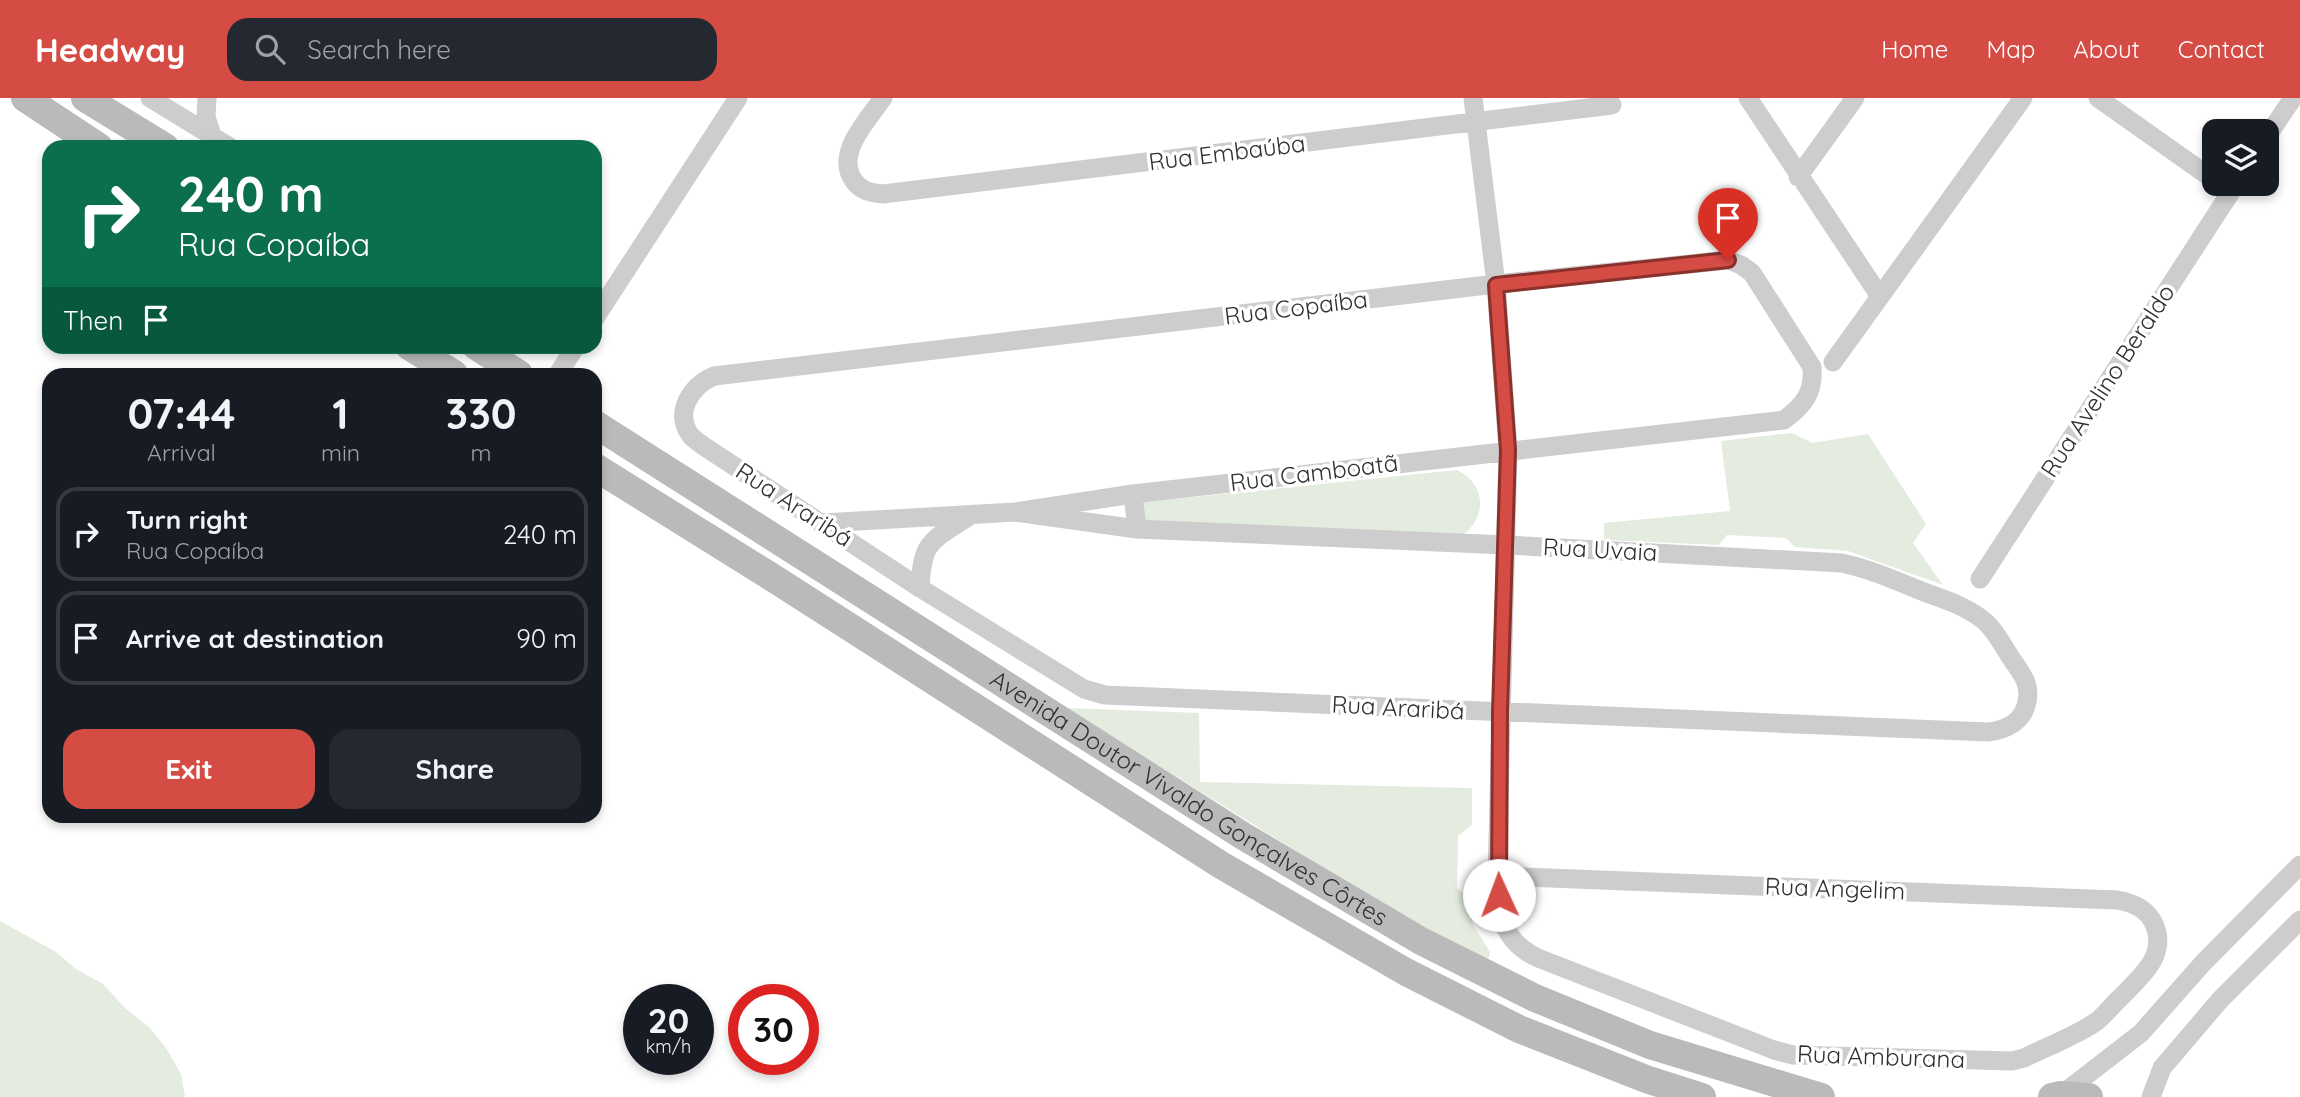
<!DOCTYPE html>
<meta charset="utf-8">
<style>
body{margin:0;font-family:Quicksand,sans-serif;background:#242831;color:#f1f3f6;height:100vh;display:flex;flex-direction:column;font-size:26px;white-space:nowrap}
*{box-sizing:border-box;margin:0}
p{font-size:23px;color:#9ea1a6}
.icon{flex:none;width:38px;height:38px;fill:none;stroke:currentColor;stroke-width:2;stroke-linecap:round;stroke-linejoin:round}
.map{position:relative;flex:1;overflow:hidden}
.side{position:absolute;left:42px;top:270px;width:560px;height:455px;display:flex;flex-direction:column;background:#171b24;border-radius:21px;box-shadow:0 4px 10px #0003}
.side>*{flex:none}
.guide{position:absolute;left:42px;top:42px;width:560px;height:214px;border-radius:21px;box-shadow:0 4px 10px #0003;background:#0b6e4f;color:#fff;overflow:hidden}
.fabs{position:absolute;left:2202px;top:21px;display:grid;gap:14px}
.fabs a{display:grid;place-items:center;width:77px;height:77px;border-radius:14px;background:#171b24;box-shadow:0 4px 10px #0003;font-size:35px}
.speed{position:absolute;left:623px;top:886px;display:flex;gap:14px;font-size:35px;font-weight:700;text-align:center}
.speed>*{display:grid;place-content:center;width:91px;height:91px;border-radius:50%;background:#171b24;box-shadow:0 4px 10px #0003;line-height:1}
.speed small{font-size:18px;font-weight:400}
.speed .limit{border:10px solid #d22;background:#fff;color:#111}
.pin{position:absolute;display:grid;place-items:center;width:60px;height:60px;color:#fff;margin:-72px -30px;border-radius:50% 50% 50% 0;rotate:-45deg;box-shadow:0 0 7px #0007}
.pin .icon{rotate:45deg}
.me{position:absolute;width:77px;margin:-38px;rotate:358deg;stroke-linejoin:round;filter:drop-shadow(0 0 5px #0008)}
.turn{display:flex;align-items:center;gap:24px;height:147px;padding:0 21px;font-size:32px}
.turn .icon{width:91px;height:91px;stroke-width:2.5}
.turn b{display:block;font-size:49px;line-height:60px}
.then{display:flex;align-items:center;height:66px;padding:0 21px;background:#0003;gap:14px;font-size:26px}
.eta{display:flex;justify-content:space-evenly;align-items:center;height:119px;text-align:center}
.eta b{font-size:42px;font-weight:700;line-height:49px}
.button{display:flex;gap:14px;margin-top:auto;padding:14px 21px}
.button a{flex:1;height:80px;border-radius:21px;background:#d44c44;color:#fff;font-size:28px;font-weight:700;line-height:80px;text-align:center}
.button a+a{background:#242831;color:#f1f3f6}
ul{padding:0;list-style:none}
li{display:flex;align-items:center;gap:21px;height:94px;margin:0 14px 10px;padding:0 7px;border:4px solid #363941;border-radius:21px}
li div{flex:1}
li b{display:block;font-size:26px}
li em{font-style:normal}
header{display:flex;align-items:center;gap:42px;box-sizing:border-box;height:98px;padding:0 35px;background:#d44c44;color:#fff}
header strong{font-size:33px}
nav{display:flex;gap:38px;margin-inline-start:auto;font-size:24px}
.search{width:490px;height:63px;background:#242831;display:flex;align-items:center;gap:18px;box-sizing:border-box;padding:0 24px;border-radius:21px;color:#9ea1a6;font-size:26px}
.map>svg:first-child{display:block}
.green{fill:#e4ebdf}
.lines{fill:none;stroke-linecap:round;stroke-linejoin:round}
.minor{stroke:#cdcdcd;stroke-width:19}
.secondary{stroke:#bababa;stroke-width:28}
.route-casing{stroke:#8a312c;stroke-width:18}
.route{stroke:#d44c44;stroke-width:12}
.labels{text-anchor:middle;stroke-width:7;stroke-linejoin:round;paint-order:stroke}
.street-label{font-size:24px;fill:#303030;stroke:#fff}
</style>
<header>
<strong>Headway</strong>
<div class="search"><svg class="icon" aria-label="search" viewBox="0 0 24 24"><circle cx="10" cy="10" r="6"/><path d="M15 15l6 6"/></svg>Search here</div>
<nav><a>Home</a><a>Map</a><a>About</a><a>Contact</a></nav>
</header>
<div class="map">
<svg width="2300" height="999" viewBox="0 0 2300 999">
<rect width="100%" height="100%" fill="#fff"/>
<!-- green -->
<path class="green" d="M1792,335L1812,345L1868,336L1926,426L1913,445L1943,487L1848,453L1795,449L1786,440L1727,437L1719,447L1604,442V425L1730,413L1721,343Z
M1457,372C1486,386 1488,420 1461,438L1144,422L1142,407L1145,404Z
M1066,610L1199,615L1200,684L1472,690V727L1458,738L1457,790L1469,801L1473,827L1490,854L1488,862L1388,810Z
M0,823L56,854L76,871L103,886L125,910L149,929L166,950L181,976L185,999H0Z"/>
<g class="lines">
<!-- minor -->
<path class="minor" d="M150,0L230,49
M207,0L206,19L212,37
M883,0C868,22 834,56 854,83C861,93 871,95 883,96L1612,7
M1473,0L1496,186L1508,352L1497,778C1500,816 1500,842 1538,860L1774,952L1793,957L2012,963L2024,960C2046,949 2078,937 2097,923C2105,917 2112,907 2120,900C2139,880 2167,859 2155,828C2148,811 2134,805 2117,802L1497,778
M1748,0L1879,197
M2098,0L2214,82
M2266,40L2293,0
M1798,79L1855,0
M595,220L738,0
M1833,264L2023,0
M558,276L576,248
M1133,396L1137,431
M823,425L1015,414L1133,396L1784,322C1804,307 1814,295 1812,269L1752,175L1741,167L1728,162L1496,186L714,278C691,288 673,315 691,338C695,342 701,346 705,349L920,490L1084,591L1105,597L1988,634C2006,632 2023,624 2027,604C2031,585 2021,575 2011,560C2003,548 1994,530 1982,521C1965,508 1944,501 1924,494C1897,483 1870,471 1842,465L1506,447L1137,431L1015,414
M1980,481L2236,86
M920,490C922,443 931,443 968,419
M2061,997L2141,935L2203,865L2300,767
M2151,999L2162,970L2220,902L2300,822"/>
<!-- secondary -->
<g class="secondary">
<path d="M25,0L99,49"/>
<path d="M85,0L165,49"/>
<path d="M409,248L454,276"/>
<path d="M476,248L519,276"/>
<path id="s1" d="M595,326L1243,738L1421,843L1535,900L1650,947L1821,999"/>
<path d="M595,369L770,478L1221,767L1406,874L1519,931L1646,981L1702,999"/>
<path d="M2052,999L2061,997L2089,999"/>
</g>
</g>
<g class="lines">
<defs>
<path id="route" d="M1499,797L1500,614L1508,352L1496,187L1728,162"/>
</defs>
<!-- route casing -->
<use href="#route" class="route-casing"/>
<!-- route -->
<use href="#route" class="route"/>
</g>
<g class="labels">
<!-- street labels -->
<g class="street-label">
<text transform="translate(1227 55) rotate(-7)" y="8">Rua Embaúba</text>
<text transform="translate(1296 210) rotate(-7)" y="8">Rua Copaíba</text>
<text transform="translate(2108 283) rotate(-57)" y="8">Rua Avelino Beraldo</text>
<text transform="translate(1314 375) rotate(-7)" y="8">Rua Camboatã</text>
<text transform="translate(794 407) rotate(33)" y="8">Rua Araribá</text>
<text transform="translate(1600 452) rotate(3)" y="8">Rua Uvaia</text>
<text transform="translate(1398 610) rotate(3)" y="8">Rua Araribá</text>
<text dy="8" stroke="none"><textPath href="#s1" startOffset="702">Avenida Doutor Vivaldo Gonçalves Côrtes</textPath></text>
<text transform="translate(1835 791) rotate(2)" y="8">Rua Angelim</text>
<text transform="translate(1881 959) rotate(2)" y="8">Rua Amburana</text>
</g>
</g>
</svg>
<div class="fabs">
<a><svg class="icon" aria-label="layers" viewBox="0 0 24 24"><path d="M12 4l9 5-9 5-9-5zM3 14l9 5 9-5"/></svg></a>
</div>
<div class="speed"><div>20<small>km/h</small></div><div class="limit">30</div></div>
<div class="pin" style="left:1728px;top:162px;background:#d93025"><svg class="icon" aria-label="arrive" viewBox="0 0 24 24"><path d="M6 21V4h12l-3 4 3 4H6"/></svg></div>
<svg class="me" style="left:1499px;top:797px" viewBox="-20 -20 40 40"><circle r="19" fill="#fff"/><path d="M0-13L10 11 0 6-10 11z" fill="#d44c44"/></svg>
<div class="guide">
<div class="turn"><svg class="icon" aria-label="right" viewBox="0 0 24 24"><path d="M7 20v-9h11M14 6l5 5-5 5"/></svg><div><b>240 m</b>Rua Copaíba</div></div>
<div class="then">Then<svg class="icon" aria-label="arrive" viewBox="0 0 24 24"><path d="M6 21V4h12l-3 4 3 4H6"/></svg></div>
</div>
<section class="side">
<div class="eta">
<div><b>07:44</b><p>Arrival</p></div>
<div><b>1</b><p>min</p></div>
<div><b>330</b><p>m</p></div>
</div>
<ul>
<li><svg class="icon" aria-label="right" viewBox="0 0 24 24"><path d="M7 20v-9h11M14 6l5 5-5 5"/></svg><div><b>Turn right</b><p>Rua Copaíba</p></div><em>240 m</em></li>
<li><svg class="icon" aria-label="arrive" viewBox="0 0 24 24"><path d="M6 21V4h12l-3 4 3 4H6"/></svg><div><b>Arrive at destination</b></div><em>90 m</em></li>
</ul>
<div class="button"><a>Exit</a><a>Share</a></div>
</section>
</div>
